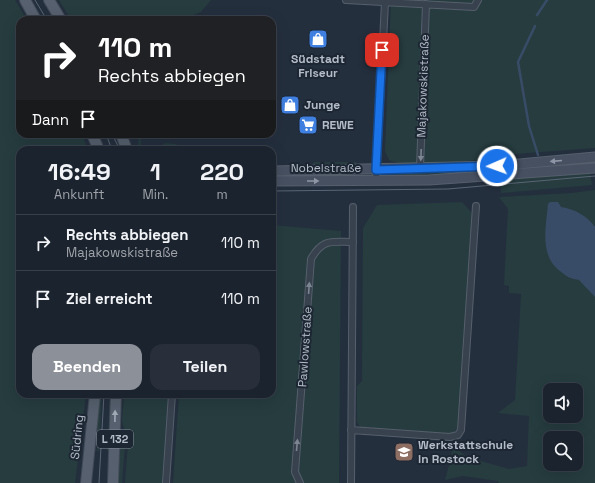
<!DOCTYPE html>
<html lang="de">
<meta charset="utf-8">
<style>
body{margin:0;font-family:"Space Grotesk",sans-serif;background:#282f3a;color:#f1f3f6;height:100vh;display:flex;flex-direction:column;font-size:15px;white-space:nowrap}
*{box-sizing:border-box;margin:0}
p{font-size:13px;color:#a0a4aa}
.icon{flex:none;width:22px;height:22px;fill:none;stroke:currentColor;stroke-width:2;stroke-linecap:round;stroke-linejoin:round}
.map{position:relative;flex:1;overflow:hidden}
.details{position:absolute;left:16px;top:146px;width:260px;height:252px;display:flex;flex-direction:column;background:#1b232e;border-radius:12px;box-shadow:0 4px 16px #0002,0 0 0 1px #39404a}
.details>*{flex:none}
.hud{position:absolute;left:16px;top:16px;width:260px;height:122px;border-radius:12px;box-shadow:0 4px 16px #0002,0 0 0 1px #39404a;background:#202124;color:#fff;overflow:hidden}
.fabs{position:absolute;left:543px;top:383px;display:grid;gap:8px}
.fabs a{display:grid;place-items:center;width:40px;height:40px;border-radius:8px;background:#1b232e;box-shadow:0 4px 16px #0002,0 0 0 1px #39404a;font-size:20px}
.pin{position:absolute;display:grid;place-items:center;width:34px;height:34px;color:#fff;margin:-17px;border-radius:8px;box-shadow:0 2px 6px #0006}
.me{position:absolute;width:44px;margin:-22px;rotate:268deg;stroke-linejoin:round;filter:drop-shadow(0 0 3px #0008)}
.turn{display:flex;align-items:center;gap:14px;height:84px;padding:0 16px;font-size:18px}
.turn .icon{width:52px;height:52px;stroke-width:2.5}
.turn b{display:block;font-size:28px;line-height:34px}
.then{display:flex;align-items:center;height:38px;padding:0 16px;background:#0003;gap:8px;font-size:15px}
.eta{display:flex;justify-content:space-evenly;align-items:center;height:68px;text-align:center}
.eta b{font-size:24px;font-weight:800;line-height:28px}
.action{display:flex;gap:8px;margin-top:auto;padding:8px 16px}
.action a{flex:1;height:46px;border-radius:12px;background:#8c9099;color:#fff;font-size:16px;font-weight:800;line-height:46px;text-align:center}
.action a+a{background:#282f3a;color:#f1f3f6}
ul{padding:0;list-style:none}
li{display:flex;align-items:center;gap:12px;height:56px;padding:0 16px;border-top:1px solid #39404a}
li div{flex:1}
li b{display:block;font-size:15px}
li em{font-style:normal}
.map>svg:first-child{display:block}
.green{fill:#263c3f;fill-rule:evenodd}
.water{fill:#394c67}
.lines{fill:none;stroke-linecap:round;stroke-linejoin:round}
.stream{stroke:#394c67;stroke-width:2.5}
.street-casing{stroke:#565f6c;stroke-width:8}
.secondary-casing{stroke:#565f6c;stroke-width:11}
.primary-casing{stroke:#414a57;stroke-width:12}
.street{stroke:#38414e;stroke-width:6}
.secondary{stroke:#465061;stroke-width:9}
.primary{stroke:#56606e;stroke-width:10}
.tram{stroke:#5a6575;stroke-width:1}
.oneway{fill:#7c8592}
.oneway2{fill:#8e96a5}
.oneway3{fill:#a1aab7}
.route-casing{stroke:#114b97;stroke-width:10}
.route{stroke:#1a73e8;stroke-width:7}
.labels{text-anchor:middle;stroke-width:4;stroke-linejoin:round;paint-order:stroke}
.shield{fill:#1d2633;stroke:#878f9c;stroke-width:1}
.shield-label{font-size:11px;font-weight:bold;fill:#b4bcc9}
.poi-label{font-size:12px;font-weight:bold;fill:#b4bcc9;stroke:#1d2633;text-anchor:start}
.street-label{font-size:12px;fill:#b4bcc9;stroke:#1d2633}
</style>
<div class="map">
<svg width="595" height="483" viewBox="0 0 595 483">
<rect width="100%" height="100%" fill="#242f3e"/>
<!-- green -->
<path class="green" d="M0,0H15L27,20H20V134H82L88,150H20V394H86L75,483H0Z
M59,0H211L201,12L191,16L188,20H71Z
M391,0H595V148L501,155L495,159C473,160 405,168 389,160L385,151Z
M136,134H141V146L159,148L165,143L176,144L182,150H141L138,145L139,136H135Z
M595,160V164L440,175H388L497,169Z
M314,162H356V167H316L313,164Z
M590,172L592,185L501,193L500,180Z
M595,190V483H499L498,481L463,476L445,480L451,458L452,445L467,457L509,469L527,466L529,416L498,413L515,400L521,294L509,293V286L504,285L508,209L499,197L572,193ZM550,390H576V416H550ZM550,438H576V464H550Z
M462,202L473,214L458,427L453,434L360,427L357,422V386L362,381L363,228L377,205Z
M272,225L341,231L339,483H173L179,394H272Z
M99,394H102L99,451H97L98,441H95Z
M110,394H112L110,451H107Z
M124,394H169L163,483H125L128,444L122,421Z
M118,425L125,445L122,483H117Z"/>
<!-- water -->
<path class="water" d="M550,202H558L561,207C575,209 587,216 595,227V297L579,280C571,279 567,277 560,271C539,255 546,227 548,204Z"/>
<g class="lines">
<!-- stream -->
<path class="stream" d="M537,15L547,0
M535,26L518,62L529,126L538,155"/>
<defs>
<path id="street" d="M346,0L474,7L478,0
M420,168L426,4
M376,181L385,2
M351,430L450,437L458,435L461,430L476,206
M166,483L172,394
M300,483L295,472L311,259C323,238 332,242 353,242
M351,483L353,207"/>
<path id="secondary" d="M272,171L497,166L595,157
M272,181L429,180L595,168"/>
<path id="primary" d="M25,0L36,20
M49,0L61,20
M92,134L99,150
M121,134L127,150
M86,483L95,394
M113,483L116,394"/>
</defs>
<!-- street casing -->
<use href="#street" class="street-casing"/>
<!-- secondary casing -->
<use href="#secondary" class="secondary-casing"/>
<!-- primary casing -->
<use href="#primary" class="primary-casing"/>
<!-- street -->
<use href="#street" class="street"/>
<!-- secondary -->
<use href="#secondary" class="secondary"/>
<!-- primary -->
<use href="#primary" class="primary"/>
<!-- tram -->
<path class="tram" d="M35,0L47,20
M106,134L112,150
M112,134L120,150
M272,191L448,189L595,176
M99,483L104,394"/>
</g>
<!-- one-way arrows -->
<defs><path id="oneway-solid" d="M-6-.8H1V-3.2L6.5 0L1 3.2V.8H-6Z"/></defs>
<g class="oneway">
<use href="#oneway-solid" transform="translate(421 155) rotate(92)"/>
<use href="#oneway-solid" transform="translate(309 288) rotate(-86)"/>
<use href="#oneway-solid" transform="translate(297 445) rotate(-85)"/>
</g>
<g class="oneway2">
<use href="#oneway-solid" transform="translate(556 161) rotate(175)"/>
<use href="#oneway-solid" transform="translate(313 181)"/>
</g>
<use class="oneway3" href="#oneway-solid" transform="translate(115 416) rotate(-89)"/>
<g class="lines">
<defs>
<path id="route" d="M382,50L376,170L497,166"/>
</defs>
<!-- route casing -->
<use href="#route" class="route-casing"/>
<!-- route -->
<use href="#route" class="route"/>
</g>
<!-- icons -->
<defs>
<symbol id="shop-square" viewBox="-11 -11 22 22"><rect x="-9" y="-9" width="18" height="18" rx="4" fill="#3f7fe0" stroke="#1d2633"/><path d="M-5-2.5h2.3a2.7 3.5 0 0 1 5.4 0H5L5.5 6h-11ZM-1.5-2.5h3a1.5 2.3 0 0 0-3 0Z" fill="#fff"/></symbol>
<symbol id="supermarket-square" viewBox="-11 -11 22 22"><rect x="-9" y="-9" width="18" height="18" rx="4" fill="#3f7fe0" stroke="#1d2633"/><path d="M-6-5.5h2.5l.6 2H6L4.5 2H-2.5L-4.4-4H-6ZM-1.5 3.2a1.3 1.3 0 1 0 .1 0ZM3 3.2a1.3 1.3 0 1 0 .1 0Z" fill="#fff"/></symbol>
<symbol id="school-square" viewBox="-11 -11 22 22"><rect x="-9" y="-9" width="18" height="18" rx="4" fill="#8d6e63" stroke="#1d2633"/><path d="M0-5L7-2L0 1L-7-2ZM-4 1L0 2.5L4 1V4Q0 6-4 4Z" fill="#fff"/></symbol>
</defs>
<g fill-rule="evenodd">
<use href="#shop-square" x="307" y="28" width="22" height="22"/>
<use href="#shop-square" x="279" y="94" width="22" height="22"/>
<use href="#supermarket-square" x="297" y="114" width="22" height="22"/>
<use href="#school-square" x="393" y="441" width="22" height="22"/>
</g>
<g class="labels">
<!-- shield labels -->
<rect class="shield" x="97" y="430" width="36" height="18" rx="3"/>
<g class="shield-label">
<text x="115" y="443">L 132</text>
</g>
<!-- poi labels -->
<g class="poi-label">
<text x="318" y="63" text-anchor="middle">Südstadt<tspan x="318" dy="14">Friseur</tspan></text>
<text x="304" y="109">Junge</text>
<text x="322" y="129">REWE</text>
<text x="418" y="449">Werkstattschule<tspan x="418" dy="14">in Rostock</tspan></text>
</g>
<!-- street labels -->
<g class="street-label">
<text transform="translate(423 86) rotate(-88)" y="4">Majakowskistraße</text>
<text x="326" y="172">Nobelstraße</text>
<text transform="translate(305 347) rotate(-86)" y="4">Pawlowstraße</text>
<text transform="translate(77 437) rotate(-84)" y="4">Südring</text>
</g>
</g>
</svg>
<div class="fabs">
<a><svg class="icon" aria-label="sound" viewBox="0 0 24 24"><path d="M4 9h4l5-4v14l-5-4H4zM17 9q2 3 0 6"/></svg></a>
<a><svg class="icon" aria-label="search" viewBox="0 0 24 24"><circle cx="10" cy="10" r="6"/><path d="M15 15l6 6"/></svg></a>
</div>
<div class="pin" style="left:382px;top:50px;background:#d93025"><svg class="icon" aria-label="arrive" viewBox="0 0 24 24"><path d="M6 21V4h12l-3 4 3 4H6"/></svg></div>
<svg class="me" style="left:497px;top:166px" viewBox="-20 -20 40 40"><circle r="17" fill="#1a73e8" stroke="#fff" stroke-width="3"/><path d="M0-11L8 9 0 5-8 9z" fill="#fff"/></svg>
<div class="hud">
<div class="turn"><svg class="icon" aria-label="right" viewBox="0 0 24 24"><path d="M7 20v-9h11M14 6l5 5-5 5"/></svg><div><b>110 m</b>Rechts abbiegen</div></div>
<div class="then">Dann<svg class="icon" aria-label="arrive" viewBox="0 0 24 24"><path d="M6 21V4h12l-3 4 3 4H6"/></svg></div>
</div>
<section class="details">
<div class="eta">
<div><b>16:49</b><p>Ankunft</p></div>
<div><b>1</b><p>Min.</p></div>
<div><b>220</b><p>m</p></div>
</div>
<ul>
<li><svg class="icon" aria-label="right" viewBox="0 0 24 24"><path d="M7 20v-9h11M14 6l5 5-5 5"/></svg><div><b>Rechts abbiegen</b><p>Majakowskistraße</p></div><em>110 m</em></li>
<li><svg class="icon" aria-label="arrive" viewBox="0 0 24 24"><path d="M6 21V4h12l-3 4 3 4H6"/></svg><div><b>Ziel erreicht</b></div><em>110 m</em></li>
</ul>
<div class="action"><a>Beenden</a><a>Teilen</a></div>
</section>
</div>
